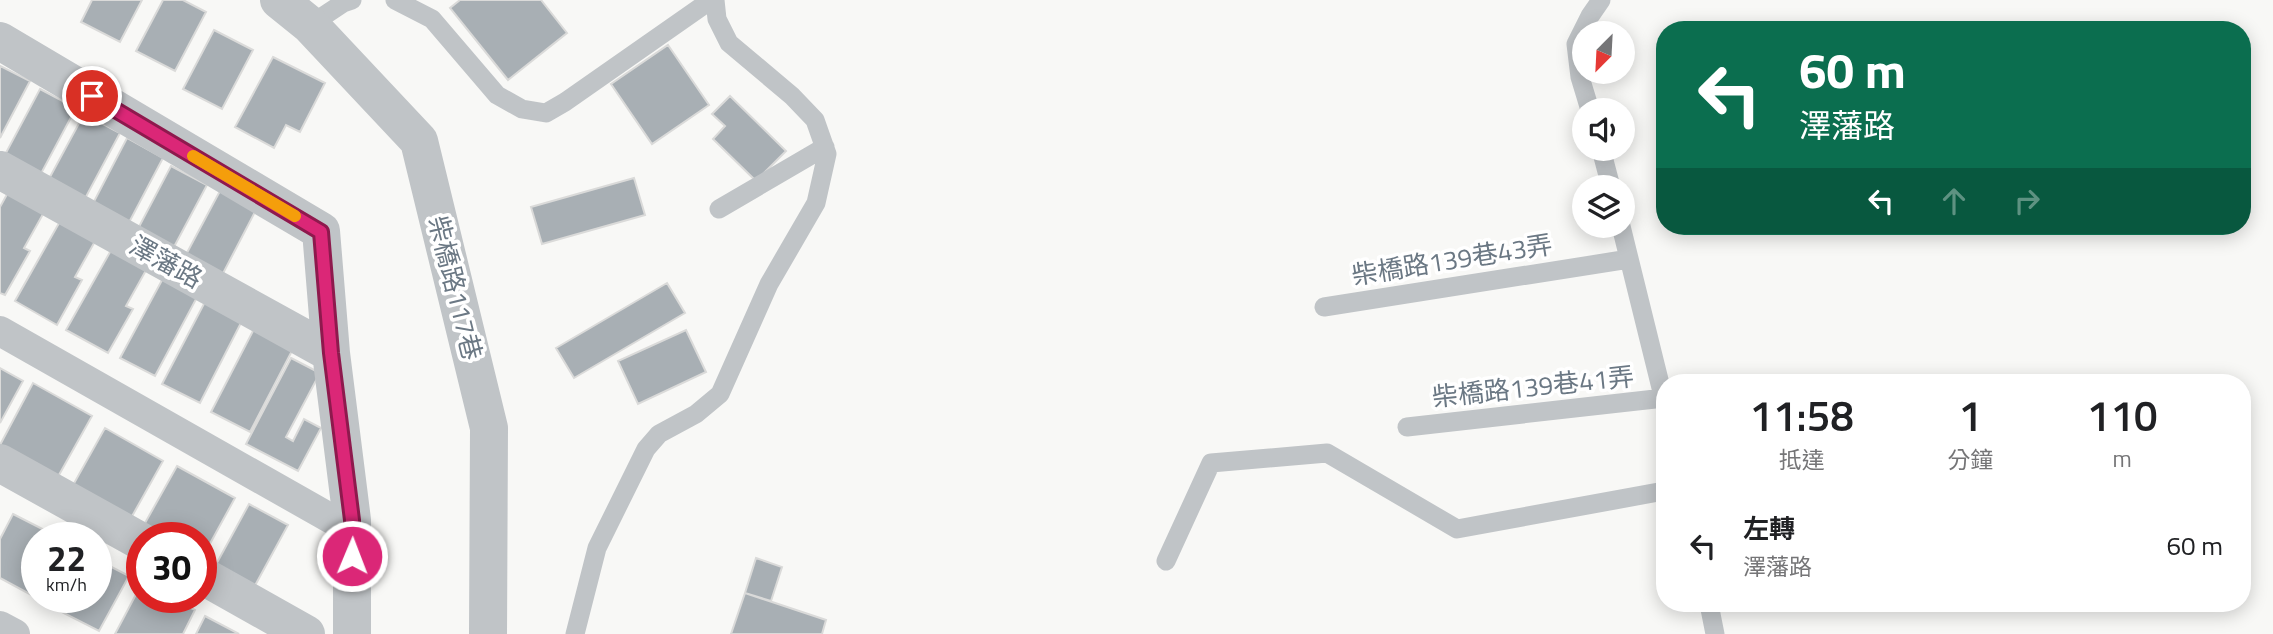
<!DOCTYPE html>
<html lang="zh-TW">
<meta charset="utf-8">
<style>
body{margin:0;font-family:"Titillium Web","Noto Sans TC",sans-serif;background:#f6f6f6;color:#202124;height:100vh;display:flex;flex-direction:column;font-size:26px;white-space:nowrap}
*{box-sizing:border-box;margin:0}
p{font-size:23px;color:#757577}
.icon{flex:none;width:38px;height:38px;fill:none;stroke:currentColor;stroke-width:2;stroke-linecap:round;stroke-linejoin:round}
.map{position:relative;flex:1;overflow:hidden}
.side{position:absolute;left:1656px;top:374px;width:595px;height:238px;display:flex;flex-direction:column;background:#fff;border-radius:28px;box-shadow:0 4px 18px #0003}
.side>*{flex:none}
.banner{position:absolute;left:1656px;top:21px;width:595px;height:214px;border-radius:28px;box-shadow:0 4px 18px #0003;background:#0b6e4f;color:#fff;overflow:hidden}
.needle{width:46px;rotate:204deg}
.fabs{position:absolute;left:1572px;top:21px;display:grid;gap:14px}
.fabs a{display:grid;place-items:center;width:63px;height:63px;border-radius:50%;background:#fff;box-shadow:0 4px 18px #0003;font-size:35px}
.speed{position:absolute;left:21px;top:522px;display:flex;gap:14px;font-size:35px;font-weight:700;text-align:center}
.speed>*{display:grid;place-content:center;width:91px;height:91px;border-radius:50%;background:#fff;box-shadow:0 4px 18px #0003;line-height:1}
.speed small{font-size:18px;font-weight:400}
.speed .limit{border:10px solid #d22;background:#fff;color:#111}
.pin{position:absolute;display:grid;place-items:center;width:60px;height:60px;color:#fff;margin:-30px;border:4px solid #fff;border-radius:50%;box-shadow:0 2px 7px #0007}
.me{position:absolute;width:77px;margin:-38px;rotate:1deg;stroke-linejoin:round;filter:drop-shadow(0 0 5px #0008)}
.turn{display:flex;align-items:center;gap:24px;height:147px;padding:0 28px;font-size:32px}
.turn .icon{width:91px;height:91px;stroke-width:2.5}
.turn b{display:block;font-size:49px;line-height:60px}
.lanes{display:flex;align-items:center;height:66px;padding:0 28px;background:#0003;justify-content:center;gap:35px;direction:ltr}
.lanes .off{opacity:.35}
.eta{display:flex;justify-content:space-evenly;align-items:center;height:119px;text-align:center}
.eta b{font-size:42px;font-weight:600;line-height:49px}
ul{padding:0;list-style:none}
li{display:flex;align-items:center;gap:21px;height:105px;padding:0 28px}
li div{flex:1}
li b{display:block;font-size:26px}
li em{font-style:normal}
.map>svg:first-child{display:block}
.building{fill:#a8afb4;stroke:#dadad9;stroke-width:2}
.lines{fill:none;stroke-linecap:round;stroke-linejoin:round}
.service{stroke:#c0c4c7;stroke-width:19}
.pedestrian{stroke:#c0c4c7;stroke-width:30}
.minor{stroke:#c0c4c7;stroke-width:38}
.route-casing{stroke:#8e194d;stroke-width:18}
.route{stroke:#db2777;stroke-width:12}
.slow{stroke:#f59e0b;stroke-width:12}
.labels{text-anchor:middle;stroke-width:7;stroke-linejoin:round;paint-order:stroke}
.street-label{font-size:26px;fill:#6b7884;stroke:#fff}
</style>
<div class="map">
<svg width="2273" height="634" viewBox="0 0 2273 634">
<rect width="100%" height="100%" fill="#f8f8f6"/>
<!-- building -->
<path class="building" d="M92,0H142L120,42L81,22Z
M163,0H183L206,12L175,71L136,51Z
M460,0H541L567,33L508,80L450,8Z
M214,30L253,50L222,109L183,89Z
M668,45L709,105L652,144L611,84Z
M273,57L325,83L300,132L286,125L274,148L235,127Z
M0,66L30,81L0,138Z
M40,89L76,108L36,183L0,164Z
M730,96L786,151L756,181L713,139L725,126L712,114Z
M84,114L120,133L80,208L44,188Z
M127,138L163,158L124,232L88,213Z
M171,166L207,185L167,260L132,240Z
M634,178L645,215L542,244L531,207Z
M11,187L47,207L24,248L30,251L5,295L0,293V207Z
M221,189L257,208L218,283L181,264Z
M63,216L98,236L75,277L82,280L57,325L15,301Z
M114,245L149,265L126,306L133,309L108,353L66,330Z
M168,269L202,288L155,376L120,358Z
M667,283L685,313L574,378L556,348Z
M207,298L244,317L200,403L162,384Z
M255,327L294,347L250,432L211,412Z
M686,330L706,372L638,404L618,361Z
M291,358L320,373L286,437L293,441L304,419L321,428L298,471L246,444Z
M0,368L23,381L0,423Z
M33,383L92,416L55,482L0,445Z
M105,428L163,461L126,527L68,494Z
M177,466L235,498L201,560V537H150L140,532Z
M249,504L288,525L252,591L213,570Z
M13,514L58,537H37V598L0,578V539Z
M756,558L782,567L771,601L745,593Z
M96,559L129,576L99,631L46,604L50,597H96Z
M142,583V597H170L195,610L183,634H115Z
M745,593L826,620L822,634H731Z
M205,616L239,634H196Z"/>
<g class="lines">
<!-- service -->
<path class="service" d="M395,0L432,19L497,95L522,109L546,113L565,102L711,0
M310,25L343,3L352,0
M1590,110L1580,77L1576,44L1590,16L1601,0
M1601,149L1611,187
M719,209L825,147
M1621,226L1664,400
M1324,307L1629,259
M1407,427L1664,398
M1166,561L1211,463L1327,453L1457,529L1664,491
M1709,604L1715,634
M575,634L597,548L646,449L659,434L696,414L720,394L769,284L816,203L827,154L815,120L792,96L729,43L717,19L715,0"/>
<!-- pedestrian -->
<path class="pedestrian" d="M0,331L351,530
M0,626L15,634"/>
<!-- minor -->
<path class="minor" d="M279,0L310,25L419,141L489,428L488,634
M0,41L321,231L331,353L352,520V634
M0,170L331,353
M0,463L142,542
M201,575L306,634"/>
</g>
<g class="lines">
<defs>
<path id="route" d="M92,96L321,232L331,353L352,520V556"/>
</defs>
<!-- route casing -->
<use href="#route" class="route-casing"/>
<!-- route -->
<use href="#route" class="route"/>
<!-- slow -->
<path class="slow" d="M193,156L295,216"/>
</g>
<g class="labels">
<!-- street labels -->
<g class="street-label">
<text transform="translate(1452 260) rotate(-9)" y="9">柴橋路139巷43弄</text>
<text transform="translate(166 262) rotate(29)" y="9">澤藩路</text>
<text transform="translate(455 288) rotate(76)" y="9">柴橋路117巷</text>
<text transform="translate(1533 387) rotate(-6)" y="9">柴橋路139巷41弄</text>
</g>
</g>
</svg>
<div class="fabs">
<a><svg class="needle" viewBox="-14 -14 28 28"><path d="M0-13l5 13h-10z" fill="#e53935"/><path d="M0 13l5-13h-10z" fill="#757577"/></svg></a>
<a><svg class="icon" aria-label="sound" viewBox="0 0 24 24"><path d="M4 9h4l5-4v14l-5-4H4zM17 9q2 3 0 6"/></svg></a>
<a><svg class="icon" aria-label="layers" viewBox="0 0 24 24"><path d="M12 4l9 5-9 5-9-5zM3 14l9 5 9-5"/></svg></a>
</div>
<div class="speed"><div>22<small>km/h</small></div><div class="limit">30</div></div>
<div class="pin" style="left:92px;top:96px;background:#d93025"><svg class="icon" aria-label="arrive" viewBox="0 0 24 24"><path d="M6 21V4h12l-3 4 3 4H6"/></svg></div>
<svg class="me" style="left:352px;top:556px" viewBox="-20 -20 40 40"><circle r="17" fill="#db2777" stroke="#fff" stroke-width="3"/><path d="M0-11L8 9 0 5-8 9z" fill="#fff"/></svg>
<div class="banner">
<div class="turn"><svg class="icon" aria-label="left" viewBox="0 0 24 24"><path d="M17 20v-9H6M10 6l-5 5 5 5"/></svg><div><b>60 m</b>澤藩路</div></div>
<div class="lanes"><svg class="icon" aria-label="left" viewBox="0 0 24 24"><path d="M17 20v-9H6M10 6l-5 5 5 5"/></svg><svg class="icon off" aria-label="ahead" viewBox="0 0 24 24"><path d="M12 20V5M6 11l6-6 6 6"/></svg><svg class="icon off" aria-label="right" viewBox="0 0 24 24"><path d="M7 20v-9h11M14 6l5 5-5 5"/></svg></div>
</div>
<section class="side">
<div class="eta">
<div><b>11:58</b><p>抵達</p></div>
<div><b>1</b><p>分鐘</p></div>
<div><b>110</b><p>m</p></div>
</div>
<ul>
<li><svg class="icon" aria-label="left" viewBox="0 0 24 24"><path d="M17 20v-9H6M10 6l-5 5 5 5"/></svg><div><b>左轉</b><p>澤藩路</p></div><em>60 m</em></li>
</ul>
</section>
</div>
